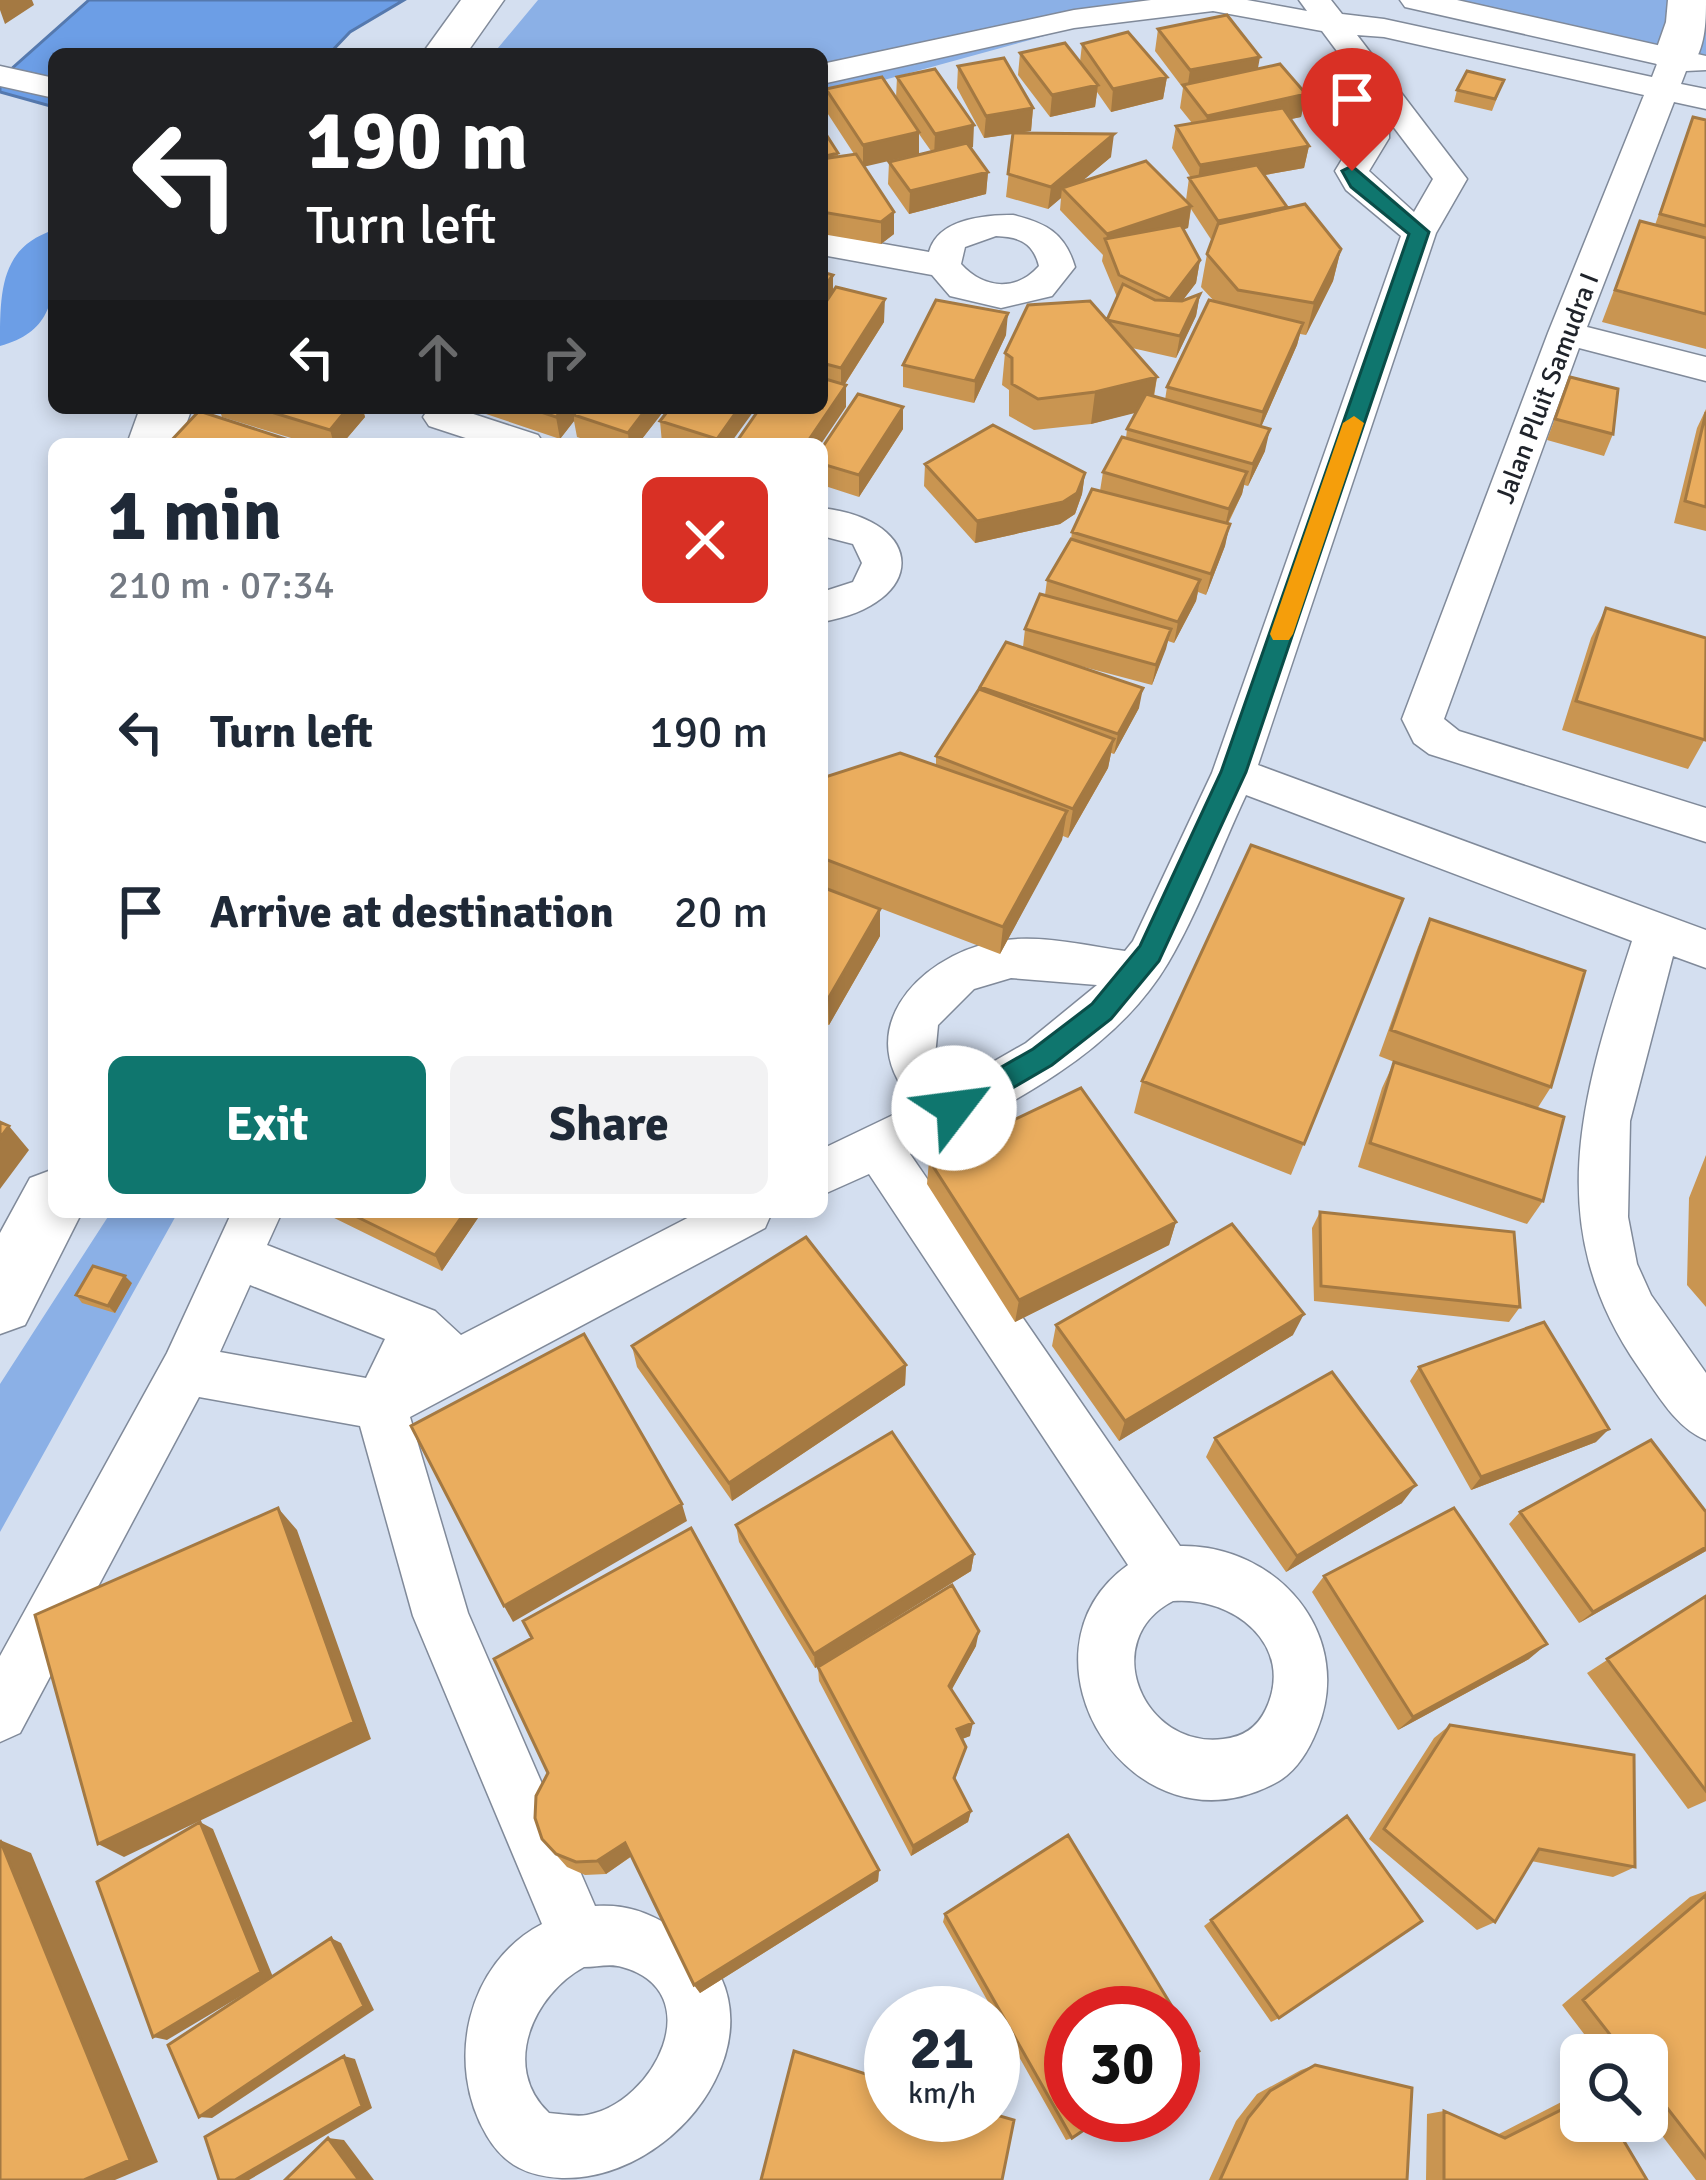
<!DOCTYPE html>
<meta charset="utf-8">
<style>
body{margin:0;font-family:Signika,sans-serif;background:#f2f2f3;color:#1f2937;height:100vh;display:flex;flex-direction:column;font-size:45px;white-space:nowrap}
*{box-sizing:border-box;margin:0}
p{font-size:39px;color:#747a83}
.icon{flex:none;width:66px;height:66px;fill:none;stroke:currentColor;stroke-width:2;stroke-linecap:round;stroke-linejoin:round}
.map{position:relative;flex:1;overflow:hidden}
.details{position:absolute;left:48px;top:438px;width:780px;height:780px;display:flex;flex-direction:column;background:#fff;border-radius:18px;box-shadow:0 6px 18px #0003}
.details>*{flex:none}
.guide{position:absolute;left:48px;top:48px;width:780px;height:366px;border-radius:18px;box-shadow:0 6px 18px #0003;background:#202124;color:#fff;overflow:hidden}
.tools{position:absolute;left:1560px;top:2034px;display:grid;gap:24px}
.tools a{display:grid;place-items:center;width:108px;height:108px;border-radius:18px;background:#fff;box-shadow:0 6px 18px #0003;font-size:60px}
.speed{position:absolute;left:864px;top:1986px;display:flex;gap:24px;font-size:60px;font-weight:700;text-align:center}
.speed>*{display:grid;place-content:center;width:156px;height:156px;border-radius:50%;background:#fff;box-shadow:0 6px 18px #0003;line-height:1}
.speed small{font-size:30px;font-weight:400}
.speed .limit{border:18px solid #d22;background:#fff;color:#111}
.pin{position:absolute;display:grid;place-items:center;width:102px;height:102px;color:#fff;margin:-123px -51px;border-radius:50% 50% 50% 0;rotate:-45deg;box-shadow:0 0 12px #0007}
.pin .icon{rotate:45deg}
.me{position:absolute;width:132px;margin:-66px;rotate:60deg;stroke-linejoin:round;filter:drop-shadow(0 0 9px #0008)}
.turn{display:flex;align-items:center;gap:42px;height:252px;padding:0 60px;font-size:54px}
.turn .icon{width:156px;height:156px;stroke-width:2.5}
.turn b{display:block;font-size:84px;line-height:102px}
.lanes{display:flex;align-items:center;height:114px;padding:0 60px;background:#0003;justify-content:center;gap:60px;direction:ltr}
.lanes .off{opacity:.35}
.round{display:grid;place-items:center;flex:none;width:126px;height:126px;border-radius:18px;background:#f2f2f3}
.head{display:flex;align-items:center;justify-content:space-between;height:204px;padding:0 60px}
h1{font-size:72px;font-weight:800;line-height:90px}
.button{display:flex;gap:24px;margin-top:auto;padding:24px 60px}
.button a{flex:1;height:138px;border-radius:18px;background:#0f766e;color:#fff;font-size:48px;font-weight:800;line-height:138px;text-align:center}
.button a+a{background:#f2f2f3;color:#1f2937}
ul{padding:0;list-style:none}
li{display:flex;align-items:center;gap:36px;height:180px;padding:0 60px}
li div{flex:1}
li b{display:block;font-size:45px}
li em{font-style:normal}
.map>svg:first-child{display:block}
.green{fill:#8bb0e6}
.water{fill:#6c9ee6;stroke:#5579ae;stroke-width:3}
.lines{fill:none;stroke-linecap:round;stroke-linejoin:round}
.river{fill:#6c9ee6;fill-rule:evenodd}
.street-casing{stroke:#808a9a;stroke-width:3}
.secondary-casing{stroke:#808a9a;stroke-width:3}
.street{fill:#fff;fill-rule:evenodd}
.secondary{fill:#fff;fill-rule:evenodd}
.wall{fill:#c99551;fill-rule:evenodd}
.shaded-wall{fill:#a47942}
.building{fill:#eaad5e;stroke:#a47942;stroke-width:3}
.route{fill:#0f766e;stroke:#0a4d48;stroke-width:3}
.slow{fill:#f59e0b}
.labels{text-anchor:middle;stroke-width:9;stroke-linejoin:round;paint-order:stroke}
.far-street-label{font-size:27px;fill:#20242b;stroke:#fff}
</style>
<div class="map">
<svg width="1706" height="2180" viewBox="0 0 1706 2180">
<rect width="100%" height="100%" fill="#d4dff0"/>
<!-- green -->
<path class="green" d="M538,0H1176L822,97V54H493Z
M1439,0H1706V65Z
M111,1212H178L0,1532V1384Z"/>
<!-- water -->
<path class="water" d="M89,0H404L350,32L329,54H54V107L0,92V79Z"/>
<g class="lines">
<!-- river -->
<path class="river" d="M54,230C54,284 62,329 0,346C0,292 0,247 54,230Z"/>
<defs>
<path id="street" d="M1151,0H1247L1307,11L1299,0H1331L1342,14L1384,19L1652,77L1657,64L1405,7L1400,0H1457L1706,56V70L1686,71L1681,84L1706,89V109L1674,102L1587,327L1706,357V381L1579,348L1444,719L1459,731L1706,808V842L1429,754L1414,743L1402,719L1548,333L1644,95L1384,37L1357,35L1467,179L1436,233L1258,765L1706,930V968L1673,956L1630,1121L1628,1217L1637,1264L1651,1295L1706,1373V1440C1676,1428 1658,1395 1639,1368C1539,1224 1583,1093 1632,941L1246,795C1220,850 1199,911 1168,963C1113,1056 1004,1108 910,1154L1180,1546C1277,1544 1356,1635 1317,1730C1309,1750 1297,1770 1279,1781C1133,1864 1004,1654 1128,1565L869,1174L822,1195V1149L916,1104C848,1034 916,958 993,942C1036,933 1082,945 1125,951L1133,941L1212,773L1401,236L1346,190L1335,171L1355,138L1356,121L1323,77L1339,67L1350,70L1366,90L1322,31L1213,11L1074,28L822,84V64L1074,10ZM1389,121L1433,179L1414,212L1369,171L1389,138ZM1011,978L1097,985L1026,1043L958,1082L935,1056L938,1025L974,989ZM1173,1601C1233,1596 1296,1645 1266,1709C1257,1728 1243,1737 1223,1739C1143,1749 1097,1640 1173,1601Z
M0,66L54,78V98L0,86Z
M1013,215C1046,223 1065,233 1075,267L1052,296L1001,308L950,296L932,275L822,255V233L929,252C938,219 983,215 1013,215ZM996,236C1019,237 1033,242 1039,266C1016,292 984,289 961,264L965,247Z
M429,408H455L538,435L544,444H484L429,426L423,417Z
M822,508C929,521 927,604 822,622V592L853,582L862,563L853,544L822,536Z
M232,1212H282L267,1245L435,1311L461,1335L699,1212H772L765,1228L410,1417L468,1613L595,1906C626,1904 647,1912 672,1927C802,2002 692,2180 562,2178C528,2176 505,2166 487,2136C444,2064 467,1963 542,1924L413,1616L360,1426L199,1397L20,1733L0,1742V1656L167,1353ZM250,1285L385,1339L366,1378L220,1352ZM584,1967C596,1967 611,1963 622,1967C710,1991 655,2103 587,2115C576,2117 561,2114 549,2113C500,2067 534,1994 584,1967Z"/>
<path id="secondary" d="M461,0H504L466,54H422Z
M1668,0H1706C1706,25 1705,47 1691,68L1675,72L1659,68L1653,59L1666,22Z
M140,408H192L179,444H127Z
M54,1169V1212H82L25,1325L0,1334V1233L30,1178Z"/>
</defs>
<!-- street casing -->
<use href="#street" class="street-casing"/>
<!-- secondary casing -->
<use href="#secondary" class="secondary-casing"/>
<!-- street -->
<use href="#street" class="street"/>
<!-- secondary -->
<use href="#secondary" class="secondary"/>
</g>
<!-- wall -->
<path class="wall" d="M1158,29L1258,69L1306,94L1301,117L1290,119L1309,146L1304,168L1265,175L1287,207L1341,249L1333,281L1306,335L1300,334L1297,345L1261,427L1265,451L1248,486L1244,485L1242,494L1228,524L1225,546L1206,595L1198,592L1196,601L1174,643L1168,641L1152,685L1065,662L1139,708L1114,754L1111,753L1108,768L1068,838L1063,836L1000,954L822,886V778L936,766V756L980,687L1023,647L1025,629L1045,595L1047,580L1071,539L1072,532L1100,491L1103,472L1126,438L1127,429L1136,412L1091,424L1034,430L1009,416V390L1002,385L1005,353L1107,320L1117,297L1102,261L1103,255L1060,210L1061,198L1048,209L1006,197L1013,134L984,138L957,88L958,66L1033,108L1031,131L1016,133L1111,157L1082,181L1186,200L1189,178H1191L1172,148L1176,126L1192,123L1180,108L1183,88L1155,51ZM1191,209L1212,241L1207,254L1201,287L1214,301L1167,387L1165,400L1154,397L1157,377L1132,348L1176,358L1196,316L1200,294L1182,301L1196,283L1200,260L1183,229L1188,228Z
M1082,44L1167,77L1163,99L1111,112L1097,92L1095,107L1050,117L1018,75L1020,53L1080,62Z
M897,77L973,147L970,148L988,172L986,194L909,214L888,184L889,162L931,151L919,134L864,166L894,212V234L881,244L822,234V128L838,153V157L854,154L826,111V89L896,98Z
M1504,80L1492,111L1454,102L1457,90Z
M1693,117L1706,120V349L1602,322L1640,221L1655,225Z
M822,272L833,292L884,322L845,384L846,407L822,408Z
M1006,335L974,403L903,387V365Z
M1570,377L1613,434L1604,456L1547,440Z
M903,407V429L859,497L822,485V448Z
M219,408H368L366,410L363,409L365,417L342,444H311L222,417Z
M484,408H666L638,444H598L577,437L574,421L560,439L486,414Z
M1706,409V531L1674,523L1697,428Z
M660,421L730,444L662,443Z
M925,464L1085,473L1082,494L1075,514L1060,524L975,543L924,486Z
M1606,608L1706,737L1688,769L1562,730L1591,638Z
M822,887L880,936L829,1025L822,1023Z
M1403,899L1291,1175L1134,1113L1142,1081Z
M1430,919L1551,1087L1537,1109L1543,1201L1527,1224L1358,1167L1382,1088L1394,1062L1407,1067L1379,1056L1418,947Z
M1706,1155V1307L1687,1285L1689,1198Z
M929,1160L1176,1222L1169,1245L1015,1322L927,1184Z
M322,1212H482L442,1271Z
M1320,1212L1520,1307L1509,1322L1314,1301L1312,1228Z
M132,1283L115,1313L82,1303L76,1295Z
M1056,1325L1293,1335L1119,1441L1052,1346Z
M632,1346L906,1365L905,1385L732,1501L637,1367Z
M1419,1367L1596,1442L1471,1490L1410,1381Z
M1215,1438L1402,1503L1286,1572L1206,1457Z
M1520,1512H1706V1551L1579,1623L1509,1524Z
M736,1525L974,1554L971,1571L815,1668L739,1542Z
M1324,1576L1529,1659L1398,1730L1312,1592Z
M1706,1596V1801L1688,1809L1587,1673Z
M976,1646L951,1690L970,1736L962,1739L966,1747L955,1780L971,1811L968,1822L911,1856L819,1681L818,1667Z
M1450,1725L1635,1867L1613,1877L1531,1861L1495,1922L1477,1930L1369,1839L1434,1738Z
M1347,1816L1279,2018L1271,2022L1204,1926Z
M542,1839L879,1870L878,1881L700,1993L694,1985L632,1856L606,1874L585,1875L567,1867Z
M1706,1891V2180H1696L1647,2116V2055H1600L1562,2005L1690,1897Z
M945,1914L1072,2138L1066,2140L943,1922Z
M1315,2065L1407,2180H1209L1236,2121L1257,2094L1301,2070Z
M1581,2095V2121L1647,2180H1426L1427,2114L1444,2111L1497,2135L1573,2096Z"/>
<!-- shaded-wall -->
<path class="shaded-wall" d="M0,0H32L34,5L5,24L0,10Z
M1260,57L1256,79L1187,90L1190,70Z
M1167,77L1163,99L1111,112L1113,89Z
M1098,85L1095,107L1050,117L1052,95Z
M1306,94L1301,117L1204,138L1207,116Z
M1033,108L1031,131L984,138L986,116Z
M974,125L973,147L934,156L935,134Z
M919,132V154L863,167V145Z
M1114,134L1111,157L1068,193L1062,188L1061,198L1048,209L1051,187Z
M1309,146L1304,168L1197,187L1200,165Z
M988,172L986,194L909,214L910,191Z
M1191,206L1188,228L1111,253L1106,241L1107,234Z
M894,212V234L881,244V222Z
M1341,249L1333,281L1306,335L1314,303Z
M1200,260L1196,283L1167,321L1170,299Z
M833,275V297L822,313V290Z
M1200,294L1196,316L1176,358L1180,336Z
M885,299L884,322L841,390V368Z
M1008,313L1006,335L974,403L975,381Z
M1303,323L1297,345L1258,434L1263,412Z
M1157,377L1151,409L1091,424L1095,392Z
M846,385V407L821,444H806Z
M903,407V429L859,497V475Z
M348,408H362L365,417L342,444H334L330,430Z
M564,408H585L574,415V421L560,439L556,417Z
M647,408H666L638,444H629L628,433Z
M739,408H756L730,444H717V439Z
M1270,429L1265,451L1248,486L1253,464Z
M1247,472L1242,494L1224,530L1229,509Z
M1085,473L1082,494L1075,514L1060,524L975,543L977,521Z
M1230,524L1225,546L1206,595L1211,574Z
M1200,580L1196,601L1174,643L1178,622Z
M1171,629L1166,649L1152,685L1156,665Z
M1143,688L1139,708L1114,754L1118,734Z
M1114,739L1108,768L1068,838L1073,809Z
M1067,811L1062,840L1000,954L1003,927Z
M880,909V936L829,1025L828,999Z
M9,1126L29,1150L0,1189V1138Z
M465,1212H482L442,1271L435,1255Z
M1176,1222L1169,1245L1015,1322L1019,1300Z
M125,1276L132,1283L115,1313L108,1306Z
M1304,1314L1293,1335L1119,1441L1125,1421Z
M906,1365L905,1385L732,1501L729,1483Z
M1609,1429L1596,1442L1471,1490L1481,1477Z
M1416,1485L1402,1503L1286,1572L1297,1556Z
M682,1504L687,1521L513,1622L504,1606Z
M278,1508L297,1530L371,1739L124,1857L98,1844Z
M1706,1547V1551L1579,1623L1593,1612Z
M974,1554L971,1571L815,1668L814,1654Z
M979,1631L976,1646L946,1700L949,1686Z
M1547,1644L1529,1659L1398,1730L1413,1717Z
M973,1723L970,1736L954,1742L957,1729Z
M971,1811L968,1822L911,1856L913,1846Z
M200,1822L213,1829L273,1977L167,2040L153,2037Z
M0,1840L31,1853L158,2162L115,2180H84Z
M625,1843L633,1855L606,1874L597,1861Z
M879,1870L878,1881L700,1993L694,1985Z
M331,1938L341,1943L374,2010L212,2118L199,2117Z
M344,2056L355,2059L372,2108L249,2180H235Z
M328,2138L344,2140L374,2180H359Z"/>
<!-- building -->
<path class="building" d="M1227,15L1260,57L1190,70L1158,29Z
M1128,32L1167,77L1113,89L1082,44Z
M1065,43L1098,85L1052,95L1020,53Z
M1004,58L1033,108L986,116L958,66Z
M1280,64L1306,94L1207,116L1183,85Z
M935,69L974,125L935,134L897,77Z
M1467,71L1504,80L1495,99L1457,90Z
M882,77L919,132L863,145L826,89Z
M1283,108L1309,146L1200,165L1176,126Z
M1693,117L1706,120V226L1660,214Z
M822,128L838,153L822,157Z
M1013,133L1114,134L1051,187L1008,174Z
M967,143L988,172L910,191L889,162Z
M856,154L894,212L881,222L822,212V159Z
M1146,161L1191,206L1107,234L1062,188Z
M1257,165L1287,207L1218,221L1189,178Z
M1305,204L1341,249L1314,303L1238,290L1207,254L1218,224Z
M1640,221L1706,238V314L1615,290Z
M1181,225L1200,260L1170,299L1119,275L1105,239Z
M822,272L833,275L822,290Z
M1123,284L1155,300L1182,301L1200,294L1180,336L1107,320Z
M836,287L885,299L841,368L822,363V308Z
M936,300L1008,313L975,381L903,365Z
M1209,300L1303,323L1263,412L1167,387Z
M1090,301L1157,377L1095,392L1038,399L1012,384V358L1005,353L1028,305Z
M1570,377L1618,389L1613,434L1555,419Z
M822,378L846,385L806,444H735L760,408H822Z
M858,394L903,407L859,475L822,464V448Z
M1146,394L1270,429L1253,464L1127,429Z
M258,408H348L330,430Z
M529,408H564L556,417Z
M579,408H647L628,433L574,415Z
M670,408H739L717,439L660,421Z
M199,411L301,444H168Z
M1706,412V507L1685,501Z
M993,425L1085,473L1077,493L1063,502L977,521L925,464Z
M1122,437L1247,472L1229,509L1103,472Z
M1092,489L1230,524L1211,574L1072,532Z
M1071,539L1200,580L1178,622L1047,580Z
M1040,594L1171,629L1156,665L1025,629Z
M1606,608L1706,638L1705,740L1576,701Z
M1006,642L1143,688L1118,734L980,687Z
M979,689L1114,739L1073,809L936,756Z
M900,753L1067,811L1003,927L822,858V778Z
M1251,845L1403,899L1304,1144L1142,1081Z
M822,887L880,909L828,999L822,997Z
M1430,919L1585,971L1551,1087L1391,1030Z
M1394,1062L1564,1117L1543,1201L1370,1143Z
M1081,1088L1176,1222L1019,1300L929,1160Z
M0,1122L9,1126L0,1138Z
M347,1212H465L435,1255Z
M1320,1212L1514,1232L1520,1307L1321,1286Z
M1232,1224L1304,1314L1125,1421L1056,1325Z
M806,1237L906,1365L729,1483L632,1346Z
M93,1266L125,1276L108,1306L76,1295Z
M1544,1322L1609,1429L1481,1477L1419,1367Z
M584,1334L682,1504L504,1606L411,1426Z
M1332,1372L1416,1485L1297,1556L1215,1438Z
M892,1432L974,1554L814,1654L736,1525Z
M1651,1440L1706,1512V1547L1593,1612L1520,1512Z
M278,1508L354,1722L98,1844L35,1615Z
M1454,1508L1547,1644L1413,1717L1324,1576Z
M691,1528L879,1870L694,1985L625,1843L597,1861L576,1862L556,1854L542,1839L535,1818L536,1796L548,1773L494,1659L532,1638L523,1621Z
M952,1585L979,1631L949,1686L973,1723L957,1729L966,1747L954,1778L971,1811L913,1846L818,1667Z
M1706,1596V1791L1607,1659Z
M1450,1725L1634,1755L1635,1867L1539,1849L1495,1922L1384,1829Z
M1347,1816L1422,1921L1279,2018L1211,1920Z
M200,1822L261,1972L153,2037L97,1882Z
M1068,1835L1199,2051L1173,2069V2013H1071V2115H1106L1072,2138L945,1914Z
M0,1840L130,2160L84,2180H0Z
M1706,1895V2158L1647,2082V2055H1626L1583,2000Z
M331,1938L364,2006L199,2117L168,2045Z
M794,2051L891,2082V2115L993,2114L1014,2120L1002,2180H761Z
M344,2056L362,2106L235,2180H219L205,2137Z
M1315,2065L1412,2088L1407,2180H1220L1248,2118L1270,2091Z
M1581,2100V2121H1612L1647,2180H1444V2111L1505,2138Z
M328,2138L359,2180H285Z"/>
<!-- route -->
<path class="route" d="M1352,166L1429,232L1246,772L1159,961L1111,1019L1052,1065L963,1117H944L940,1108L944,1100L1033,1049L1092,1004L1140,946L1221,772L1409,234L1351,187L1342,171Z"/>
<!-- slow -->
<path class="slow" d="M1354,416L1364,423L1293,634L1289,640H1273L1270,634L1343,423Z"/>
<g class="labels">
<!-- far-street labels -->
<g class="far-street-label">
<text transform="translate(1547 388) rotate(-69)" y="9">Jalan Pluit Samudra I</text>
</g>
</g>
</svg>
<div class="tools">
<a><svg class="icon" aria-label="search" viewBox="0 0 24 24"><circle cx="10" cy="10" r="6"/><path d="M15 15l6 6"/></svg></a>
</div>
<div class="speed"><div>21<small>km/h</small></div><div class="limit">30</div></div>
<div class="pin" style="left:1352px;top:171px;background:#d93025"><svg class="icon" aria-label="arrive" viewBox="0 0 24 24"><path d="M6 21V4h12l-3 4 3 4H6"/></svg></div>
<svg class="me" style="left:954px;top:1108px" viewBox="-20 -20 40 40"><circle r="19" fill="#fff"/><path d="M0-13L10 11 0 6-10 11z" fill="#0f766e"/></svg>
<div class="guide">
<div class="turn"><svg class="icon" aria-label="left" viewBox="0 0 24 24"><path d="M17 20v-9H6M10 6l-5 5 5 5"/></svg><div><b>190 m</b>Turn left</div></div>
<div class="lanes"><svg class="icon" aria-label="left" viewBox="0 0 24 24"><path d="M17 20v-9H6M10 6l-5 5 5 5"/></svg><svg class="icon off" aria-label="ahead" viewBox="0 0 24 24"><path d="M12 20V5M6 11l6-6 6 6"/></svg><svg class="icon off" aria-label="right" viewBox="0 0 24 24"><path d="M7 20v-9h11M14 6l5 5-5 5"/></svg></div>
</div>
<section class="details">
<div class="head"><div><h1>1 min</h1><p>210 m · 07:34</p></div><a class="round" style="background:#d93025;color:#fff"><svg class="icon" aria-label="close" viewBox="0 0 24 24"><path d="M6 6l12 12M18 6L6 18"/></svg></a></div>
<ul>
<li><svg class="icon" aria-label="left" viewBox="0 0 24 24"><path d="M17 20v-9H6M10 6l-5 5 5 5"/></svg><div><b>Turn left</b></div><em>190 m</em></li>
<li><svg class="icon" aria-label="arrive" viewBox="0 0 24 24"><path d="M6 21V4h12l-3 4 3 4H6"/></svg><div><b>Arrive at destination</b></div><em>20 m</em></li>
</ul>
<div class="button"><a>Exit</a><a>Share</a></div>
</section>
</div>
